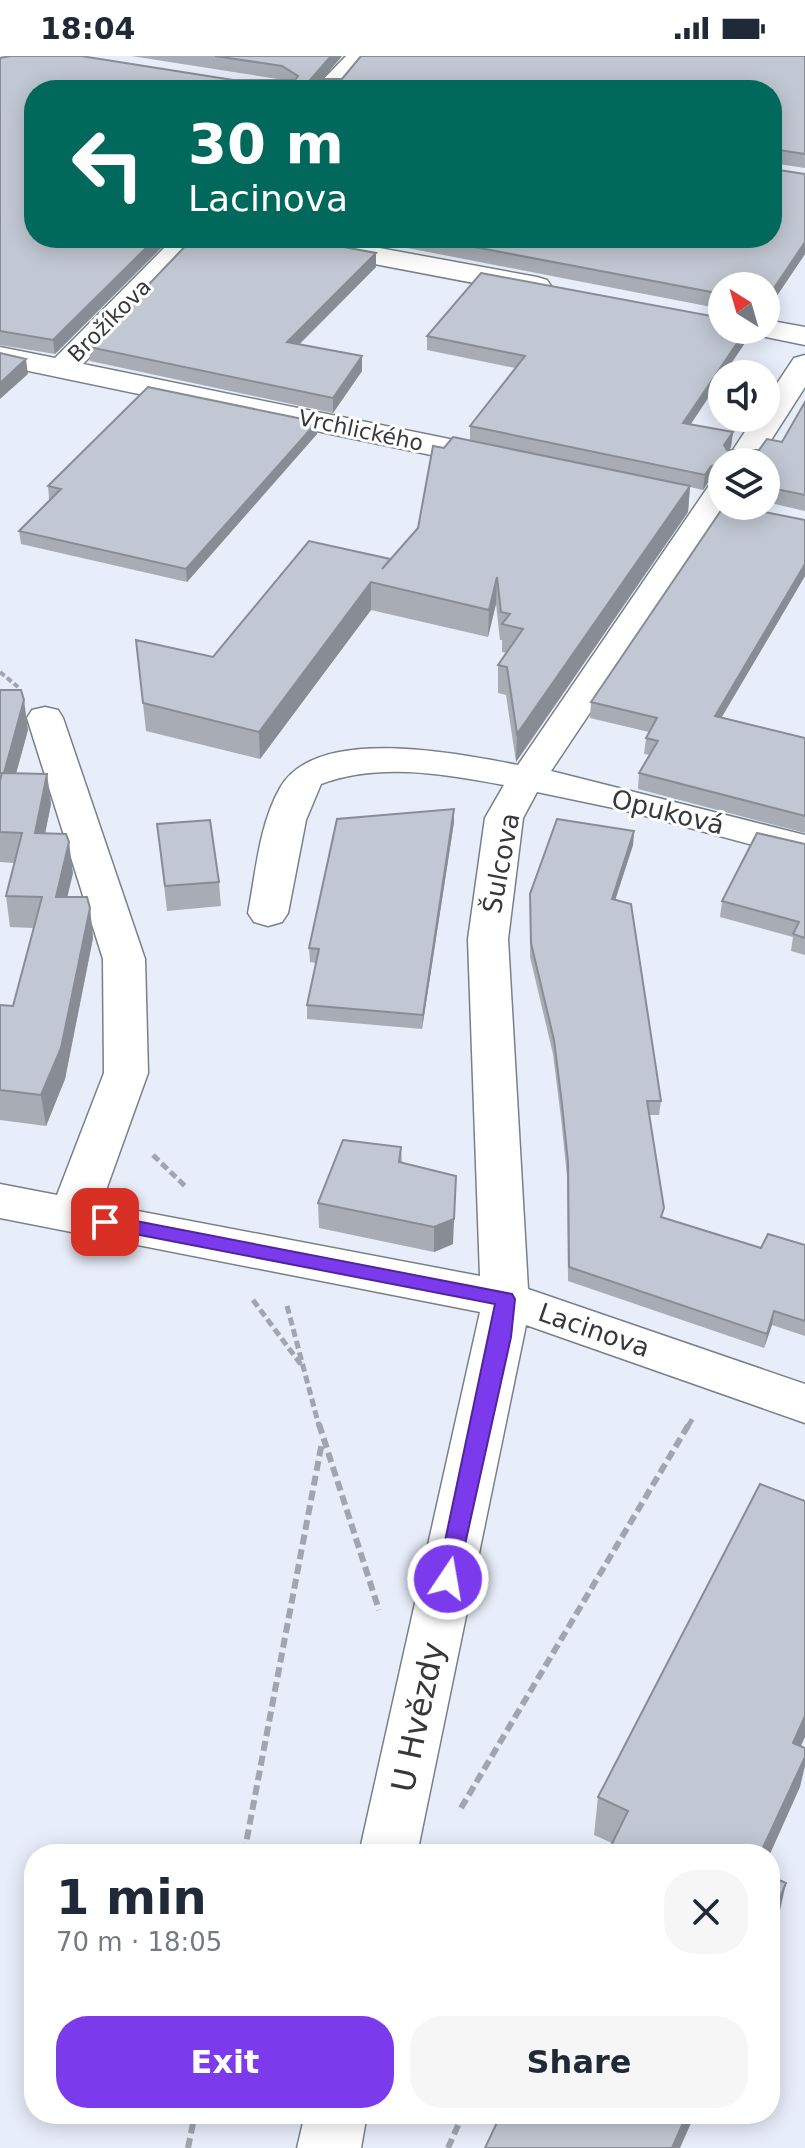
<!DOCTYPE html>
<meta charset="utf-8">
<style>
body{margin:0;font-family:"DejaVu Sans",sans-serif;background:#f6f6f7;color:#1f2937;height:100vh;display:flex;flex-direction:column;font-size:30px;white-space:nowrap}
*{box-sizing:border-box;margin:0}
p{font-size:26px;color:#747a83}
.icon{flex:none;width:44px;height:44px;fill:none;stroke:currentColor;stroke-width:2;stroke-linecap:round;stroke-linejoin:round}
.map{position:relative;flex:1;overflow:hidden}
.side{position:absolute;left:24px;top:1788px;width:756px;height:280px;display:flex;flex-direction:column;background:#fff;border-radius:32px;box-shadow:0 4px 20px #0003}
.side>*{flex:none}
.banner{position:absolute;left:24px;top:24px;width:758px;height:168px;border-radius:32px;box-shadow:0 4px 20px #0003;background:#00695c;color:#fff;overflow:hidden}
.needle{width:52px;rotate:323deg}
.buttons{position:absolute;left:708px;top:216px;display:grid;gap:16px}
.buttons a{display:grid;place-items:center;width:72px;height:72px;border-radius:50%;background:#fff;box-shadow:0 4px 20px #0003;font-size:40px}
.pin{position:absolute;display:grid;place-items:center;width:68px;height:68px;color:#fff;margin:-34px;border-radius:16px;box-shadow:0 4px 12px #0006}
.me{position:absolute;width:88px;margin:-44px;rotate:12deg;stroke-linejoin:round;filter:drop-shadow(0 0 6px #0008)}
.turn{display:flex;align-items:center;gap:28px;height:168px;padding:0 32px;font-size:36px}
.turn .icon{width:104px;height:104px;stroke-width:2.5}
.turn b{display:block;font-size:56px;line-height:68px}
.round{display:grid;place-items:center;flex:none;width:84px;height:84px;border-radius:32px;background:#f6f6f7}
.overview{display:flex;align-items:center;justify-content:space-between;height:136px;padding:0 32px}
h1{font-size:48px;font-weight:700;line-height:60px}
.button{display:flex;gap:16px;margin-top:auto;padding:16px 32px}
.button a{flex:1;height:92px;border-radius:32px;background:#7c3aed;color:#fff;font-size:32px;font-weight:700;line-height:92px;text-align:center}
.button a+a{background:#f6f6f7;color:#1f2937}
.status{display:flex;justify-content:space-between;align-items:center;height:56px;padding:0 40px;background:#fff;direction:ltr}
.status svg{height:22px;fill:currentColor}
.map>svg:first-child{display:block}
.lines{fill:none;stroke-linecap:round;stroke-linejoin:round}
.minor-casing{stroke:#7a808a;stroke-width:3}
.path-far2{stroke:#a0a5ae;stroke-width:4;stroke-dasharray:6 3;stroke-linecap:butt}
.path-far1{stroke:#a0a5ae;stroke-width:5;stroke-dasharray:8 4;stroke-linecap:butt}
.path{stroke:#a0a5ae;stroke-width:6;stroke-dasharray:10 5;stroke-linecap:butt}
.minor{fill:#fff;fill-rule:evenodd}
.wall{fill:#a7acb5}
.shaded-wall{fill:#888c94}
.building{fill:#c2c8d3;stroke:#888c94;stroke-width:2}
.route{fill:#7c3aed;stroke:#51269a;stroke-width:2}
.labels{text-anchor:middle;stroke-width:6;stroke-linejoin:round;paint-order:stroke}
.far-street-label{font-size:22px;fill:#36383d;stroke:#fff}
.street-label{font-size:26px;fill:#36383d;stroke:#fff}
.near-street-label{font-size:32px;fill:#36383d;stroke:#fff}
</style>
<div class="status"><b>18:04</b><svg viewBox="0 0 49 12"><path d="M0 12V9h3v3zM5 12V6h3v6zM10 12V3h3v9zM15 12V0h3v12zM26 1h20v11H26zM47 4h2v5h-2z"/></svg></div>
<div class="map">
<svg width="805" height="2092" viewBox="0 0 805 2092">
<rect width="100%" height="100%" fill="#e7edf9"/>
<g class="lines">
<defs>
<path id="minor" d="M346,0H372L340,34H313Z
M174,182H204L83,308L503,394L514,397L519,404L514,411L503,414L0,309V291L55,302Z
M266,182H325L537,221L547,224L551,230L547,236L537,239L280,190L270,188Z
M766,264L805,271V289L756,279L752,274H766Z
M805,299V331L757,406H725L754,362H766V344L794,302Z
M722,425V450H728L551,715L805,779V803L623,754L537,736L523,762L508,883L528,1233L805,1328V1367L526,1269L417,1798H359L480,1256L0,1162V1128L57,1139L104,1017L103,903L27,662L32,654L45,651L58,654L63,662L145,903L148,1017L101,1148L480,1220L468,883L485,762L504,729C444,718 379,706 321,728L306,764L288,857L282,866L268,870L254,866L248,857C256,816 259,769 280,732C316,668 458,698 518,709L710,428Z
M305,2058H367L361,2092H297Z"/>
</defs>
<!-- minor casing -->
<use href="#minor" class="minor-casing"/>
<!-- path-far2 -->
<path class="path-far2" d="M0,616L18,631"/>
<!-- path-far1 -->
<path class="path-far1" d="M153,1099L186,1131
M253,1244L302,1310
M287,1250L319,1370
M688,1370L693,1362"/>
<!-- path -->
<path class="path" d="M319,1368L379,1554
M461,1752L689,1368
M244,1798L322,1386
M188,2092L195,2058
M448,2092L463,2058"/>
<!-- minor -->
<use href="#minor" class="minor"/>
</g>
<!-- wall -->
<path class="wall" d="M131,0H342L322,23L805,0V112L772,107V34H34V182H171L55,298L0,289V2L233,24H284Z
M344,182H772L805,198L766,256V230H722V253L397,190Z
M376,211L300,288L362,315L333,357L90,305L89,291Z
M751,278L724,318H722V321L691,368L733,376L731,391L729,394H759L782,386L805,346V455L766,446V406H722V423L709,425L703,434L690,431L688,456L516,706L506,639L498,637V609L507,597L502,596V584H500L496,548L488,581L371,554L260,703L146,675L136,584L213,601L390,504L418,472L444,392L470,384V370L515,312L427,294V280Z
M317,378L187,526L21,488L19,475L51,444L49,443L48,430Z
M805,464V520L721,662L805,682V777L638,733L639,717L650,699L644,698L646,682L649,676L590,662L591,646Z
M0,634L28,674L16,717L47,718L51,748L45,777L73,817L67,841L90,852L93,882L65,1023L46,1070L0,1064V949L13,950L34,872L10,871L6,840L14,807L0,806Z
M454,753V766L422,973L307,963V949L316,907L310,906L309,892Z
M157,768L219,826L221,850L167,855Z
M634,775L633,789L615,844L661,1045L659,1059H649L662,1161L761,1192L805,1189V1280L772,1269L764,1292L568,1225L567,1120L561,1062L553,998L530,901V838Z
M805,788V899L791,895L793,881L720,861L722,845Z
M401,1091L402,1106L453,1188L434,1196L319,1172L318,1147Z
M801,1690L800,1731L612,1787L594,1779L598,1741Z"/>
<!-- shaded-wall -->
<path class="shaded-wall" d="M331,0H342L313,34L311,23Z
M156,182H171L55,298L53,284Z
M805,186V198L766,256V244Z
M376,197V211L287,300V286Z
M746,274H752L751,278L724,318H722V321L682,381L683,367Z
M362,300V315L333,357V342Z
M26,303L28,318L0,343V327Z
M317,366V378L187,526L186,513Z
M733,376L731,391L722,404L724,389Z
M722,407L721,422L709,425L703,434L705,419L711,410Z
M690,430L688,456L516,706L517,678Z
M805,508V520L713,676L715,660Z
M497,521L496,548L488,581L489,554Z
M371,526V554L260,703L259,676Z
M24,644L28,674L8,747L4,717Z
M47,718L51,748L39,808L35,777Z
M454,753V766L422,973L423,959Z
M634,775L633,789L611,857L612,843Z
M69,786L73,817L60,872L56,841Z
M90,852L93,882L65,1023L46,1070L41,1039Z
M456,1120L453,1188L434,1196V1171Z
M774,1255L772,1269L764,1292L767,1278Z
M805,1660V1681L785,1725L793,1687Z
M805,1701V1710L800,1731L770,1798H760Z
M786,1827L778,1864L770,1883V1865Z
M687,2058H695L680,2092H672Z"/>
<!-- building -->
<path class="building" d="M10,0H81L233,24H295L298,20L282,10L215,0H331L311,23H342L361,0H805V98L772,93V34H423L389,28L384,34H34V182H156L53,284L0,275V2Z
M772,113L805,118V186L766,244V230H722V238L427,182H772Z
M193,182H295L376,197L287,286L362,300L333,342L89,291Z
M481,217L722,262V274H746L683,367L733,376L724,389L727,394H759L767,383L782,386L805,346V439L766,431V406H722V407L711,410L705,419L470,370L525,300L427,280Z
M0,297L26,303L0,327Z
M148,331L317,366L186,513L19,475L61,433L48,430Z
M453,381L690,430L517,678L507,611L498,609L523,573L502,568L510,558L501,556L497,521L489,554L371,526L259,676L143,647L136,584L213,601L309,485L390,503L382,513L418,472L433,390L444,392Z
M724,450H734L805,464V508L715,660L805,682V760L639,717L658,685L646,682L657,662L591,646Z
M0,634H21L24,644L4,717L47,718L35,777L66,778L69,786L56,841H87L90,852L61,992L41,1039L0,1034V949L13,950L42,841L6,840L22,777L0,776V725L2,717H0Z
M454,753L423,959L307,949L319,893L309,892L337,763Z
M557,763L634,775L612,843L631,848L661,1045H647L664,1152L661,1161L761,1192L768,1178L805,1189V1265L774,1255L767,1278L569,1211L568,1106L562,1048L554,984L531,887L530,838Z
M210,764L219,826L165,830L157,768Z
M757,777L805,788V882L793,878L799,866L722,845Z
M343,1084L401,1091L399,1106L456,1120L454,1163L434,1171L318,1147Z
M760,1428L805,1445V1660L793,1687L805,1692V1701L760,1798H607L628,1755L598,1741Z
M770,1820L786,1827L770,1865Z
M501,2058H687L672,2092H485Z"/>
<!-- route -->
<path class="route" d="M105,1159L512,1238L515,1243L511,1281L456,1529H440L437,1523L495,1248L99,1171L96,1166Z"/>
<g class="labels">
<!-- far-street labels -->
<g class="far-street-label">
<text transform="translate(109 264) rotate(-45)" y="8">Brožíkova</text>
<text transform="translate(361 374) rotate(12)" y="8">Vrchlického</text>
</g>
<!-- street labels -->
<g class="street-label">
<text transform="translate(668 756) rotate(14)" y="9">Opuková</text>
<text transform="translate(501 807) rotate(-79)" y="9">Šulcova</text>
<text transform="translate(594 1274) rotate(19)" y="9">Lacinova</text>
</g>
<!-- near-street labels -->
<g class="near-street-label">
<text transform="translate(418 1661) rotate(-78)" y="11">U Hvězdy</text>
</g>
</g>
</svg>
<div class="buttons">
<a><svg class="needle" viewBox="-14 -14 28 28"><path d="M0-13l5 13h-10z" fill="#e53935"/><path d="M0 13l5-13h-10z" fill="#747a83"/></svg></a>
<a><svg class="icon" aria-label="sound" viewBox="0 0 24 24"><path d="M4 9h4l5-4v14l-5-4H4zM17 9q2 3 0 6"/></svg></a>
<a><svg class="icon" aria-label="layers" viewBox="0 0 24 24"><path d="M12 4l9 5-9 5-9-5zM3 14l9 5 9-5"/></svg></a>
</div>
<div class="pin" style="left:105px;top:1166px;background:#d93025"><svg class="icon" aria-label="arrive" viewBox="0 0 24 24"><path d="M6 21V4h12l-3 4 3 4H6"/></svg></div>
<svg class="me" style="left:448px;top:1523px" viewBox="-20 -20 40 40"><circle r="17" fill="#7c3aed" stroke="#fff" stroke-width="3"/><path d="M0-11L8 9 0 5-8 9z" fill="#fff"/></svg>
<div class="banner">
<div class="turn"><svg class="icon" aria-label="left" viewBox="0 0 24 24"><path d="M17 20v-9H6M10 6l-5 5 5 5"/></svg><div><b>30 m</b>Lacinova</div></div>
</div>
<section class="side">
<div class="overview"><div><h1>1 min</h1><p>70 m · 18:05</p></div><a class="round"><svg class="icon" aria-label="close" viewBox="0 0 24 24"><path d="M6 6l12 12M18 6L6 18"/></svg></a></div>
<div class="button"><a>Exit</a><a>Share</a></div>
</section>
</div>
